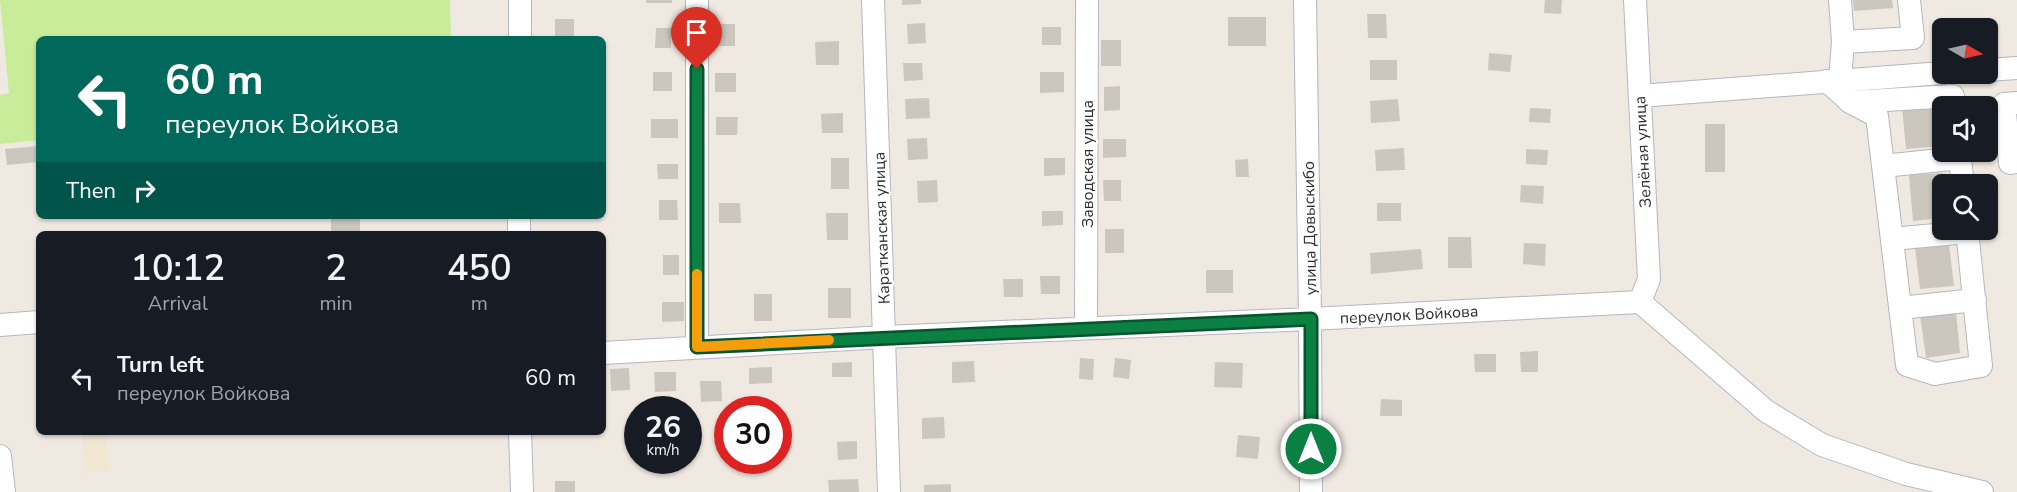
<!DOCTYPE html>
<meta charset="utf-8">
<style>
body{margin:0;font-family:"Nunito Sans",sans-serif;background:#242831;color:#f1f3f6;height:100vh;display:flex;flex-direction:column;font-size:22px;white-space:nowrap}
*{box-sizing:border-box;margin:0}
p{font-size:20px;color:#9ea1a6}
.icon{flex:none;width:33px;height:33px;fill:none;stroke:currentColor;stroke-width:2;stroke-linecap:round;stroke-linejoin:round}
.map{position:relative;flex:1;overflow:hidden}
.side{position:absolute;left:36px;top:231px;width:570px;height:204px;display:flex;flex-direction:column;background:#171b24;border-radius:9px;box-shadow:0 2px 4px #0004}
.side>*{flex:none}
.top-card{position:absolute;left:36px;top:36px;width:570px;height:183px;border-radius:9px;box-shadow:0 2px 4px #0004;background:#00695c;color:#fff;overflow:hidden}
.needle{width:39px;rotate:99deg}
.buttons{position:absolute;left:1932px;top:18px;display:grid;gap:12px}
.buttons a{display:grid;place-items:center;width:66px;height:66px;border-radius:9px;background:#171b24;box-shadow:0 2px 4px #0004;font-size:30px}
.speed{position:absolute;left:624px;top:396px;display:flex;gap:12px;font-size:30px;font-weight:700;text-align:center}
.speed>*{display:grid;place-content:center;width:78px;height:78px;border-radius:50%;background:#171b24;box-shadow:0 2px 4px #0004;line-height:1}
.speed small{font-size:15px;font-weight:400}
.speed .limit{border:9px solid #d22;background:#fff;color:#111}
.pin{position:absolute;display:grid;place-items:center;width:51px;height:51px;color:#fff;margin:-62px -26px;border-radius:50% 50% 50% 0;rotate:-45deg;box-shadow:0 0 6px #0007}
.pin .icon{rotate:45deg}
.me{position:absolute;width:66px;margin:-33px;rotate:0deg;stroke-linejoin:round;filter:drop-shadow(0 0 4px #0008)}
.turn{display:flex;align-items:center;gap:21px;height:126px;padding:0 30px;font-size:27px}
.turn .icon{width:78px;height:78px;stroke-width:2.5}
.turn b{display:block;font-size:42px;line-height:51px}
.then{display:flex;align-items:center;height:57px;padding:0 30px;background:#0003;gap:12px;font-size:22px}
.eta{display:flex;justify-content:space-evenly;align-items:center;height:102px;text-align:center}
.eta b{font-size:36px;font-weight:600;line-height:42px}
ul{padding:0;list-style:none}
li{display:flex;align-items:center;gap:18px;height:90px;padding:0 30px}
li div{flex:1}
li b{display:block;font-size:22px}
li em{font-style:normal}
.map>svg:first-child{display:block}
.education{fill:#f0e6d1}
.pitch{fill:#c9ec9a}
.building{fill:#cbc7bf}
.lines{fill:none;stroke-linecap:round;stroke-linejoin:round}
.minor-casing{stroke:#b4b7c1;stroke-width:24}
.minor{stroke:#fff;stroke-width:22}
.route-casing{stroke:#07532c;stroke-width:15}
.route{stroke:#0b8043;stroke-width:10}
.slow{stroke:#f59e0b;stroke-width:10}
.labels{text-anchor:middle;stroke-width:4.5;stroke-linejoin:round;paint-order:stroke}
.street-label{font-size:16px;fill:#2e2e2e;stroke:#fff}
</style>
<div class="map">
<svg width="2017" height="492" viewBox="0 0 2017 492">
<rect width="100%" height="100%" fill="#efe9e1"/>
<!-- education -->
<path class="education" d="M82,432H106L109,471L85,473Z"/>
<!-- pitch -->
<path class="pitch" d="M0,0H450L451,39H39V140L0,144V95L9,93Z"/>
<!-- building -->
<path class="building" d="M646,0H672V3H646Z
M902,0H921V4L902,5Z
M1545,0H1562L1561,14L1544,13Z
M1853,0H1892L1893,8L1854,11Z
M1367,14H1386L1387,38H1368Z
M1228,17H1266V46H1228Z
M555,19H574V36H555Z
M925,23L926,43L908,44L907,24Z
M714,24H735V46H714Z
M1042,27H1061V45H1042Z
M656,28H671V48H655Z
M1101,40H1121V66H1101Z
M839,41V65H816L815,42Z
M1489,53L1512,55L1510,72L1488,70Z
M1370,60H1397V80H1370Z
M903,63H922L923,80L904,81Z
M653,72H672V91H653Z
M1040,72H1064V92L1040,93Z
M715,73H736V92H715Z
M1120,86V110L1104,111V87Z
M929,98L930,118L906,119L905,99Z
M1398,99L1400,121L1371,123L1370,101Z
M1936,104L1941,146L1906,149L1902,107Z
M1530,108L1551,109L1550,123L1529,122Z
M843,113V133H822L821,114Z
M716,117H738L737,135H716Z
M651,119H678V138H651Z
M1705,124H1725V172H1705Z
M927,138L928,159L908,160L907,139Z
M1103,139H1126V157L1103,158Z
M39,146V162L7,165L5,149Z
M1404,148L1405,170L1376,171L1375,150Z
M1526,149L1548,150L1547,165L1526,164Z
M831,158H849V189H831Z
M1044,158H1065V175L1044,176Z
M1248,159L1249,177H1236L1235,160Z
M657,164H678V179H658Z
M1942,173V218L1913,221L1909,175Z
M937,180L938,202L918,203L917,181Z
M1103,180H1121V201H1104Z
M1521,185L1544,186L1543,204L1520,202Z
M659,200H677L678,220H659Z
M719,203H740L741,223H719Z
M1377,203H1401V221H1377Z
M1042,211H1063V225L1042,226Z
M826,213H848V240H827Z
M331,216H360V231H331Z
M1105,229H1124V253H1105Z
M1448,237H1471L1472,268H1448Z
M1524,243L1546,244L1545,266L1523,264Z
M1949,244L1954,286L1920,289L1915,247Z
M1421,249L1423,269L1371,274L1370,253Z
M663,255H679V275H663Z
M1206,270H1233V293H1206Z
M1040,276H1060V294H1041Z
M1003,279H1023V297H1004Z
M828,288H851V318H828Z
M754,294H772V321H754Z
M662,302H684V321L662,322Z
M1956,312L1960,353L1926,358L1920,315Z
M1538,351V372H1521L1520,352Z
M1474,354H1496V372H1475Z
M1080,358L1094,359L1093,380L1079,379Z
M1115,358L1131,360L1129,379L1113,377Z
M974,361L975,382L952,383V362Z
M852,362V377H832V363Z
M1215,362L1243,363L1242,388L1214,387Z
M772,367V383L749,384V368Z
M629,368L630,390L611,391L610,369Z
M654,372H676V391L655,392Z
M700,381H721L722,401L701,402Z
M1381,399L1402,400V416H1380Z
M944,417L945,438L922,439V418Z
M1238,435L1260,437L1258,459L1236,457Z
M857,441V459L838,460L837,442Z
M858,479L859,492H829L828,480Z
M555,481H575V492H555Z
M951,484V492H924V485Z"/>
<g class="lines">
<defs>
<path id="minor" d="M873,0L889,492
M1305,0L1310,319L1311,492
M1635,0L1649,279L1640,302
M1840,0L1843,42L1840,80
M520,39V0
M1843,42L1913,38L1909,0
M1988,70L2017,68
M1827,81L1850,102L1877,116L1907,365L1935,374L1981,366L1967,230
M1640,96L1942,73
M1852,102L1953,96L1955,106
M2017,103L2004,104L2010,163L2017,162
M1959,152L1963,184
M1883,166L1960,158
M519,234V216
M1892,239L1967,232
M1640,302L1766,411L1822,445L1906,474L1982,492
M1900,308L1975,300
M0,325L39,322
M1086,328L1087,0
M697,347V0
M603,353L885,337L1310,319L1640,302
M520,432L522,492
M0,456L4,492"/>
</defs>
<!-- minor casing -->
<use href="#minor" class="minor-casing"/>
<!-- minor -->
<use href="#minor" class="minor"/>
</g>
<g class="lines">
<defs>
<path id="route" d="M697,69V347L1311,319V449"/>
</defs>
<!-- route casing -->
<use href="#route" class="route-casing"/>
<!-- route -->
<use href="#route" class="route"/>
<!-- slow -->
<path class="slow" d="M697,274V347L829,340"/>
</g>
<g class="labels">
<!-- street labels -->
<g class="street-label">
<text transform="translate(1642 152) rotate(-93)" y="6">Зелёная улица</text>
<text transform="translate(1087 164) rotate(-90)" y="6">Заводская улица</text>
<text transform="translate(881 228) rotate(-92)" y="6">Каратканская улица</text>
<text transform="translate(1309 228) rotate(-91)" y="6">улица Довыскибо</text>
<text transform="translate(1409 314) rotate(-3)" y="6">переулок Войкова</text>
</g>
</g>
</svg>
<div class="buttons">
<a><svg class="needle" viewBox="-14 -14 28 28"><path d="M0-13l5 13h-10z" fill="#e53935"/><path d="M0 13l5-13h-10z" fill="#9ea1a6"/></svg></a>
<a><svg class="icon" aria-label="sound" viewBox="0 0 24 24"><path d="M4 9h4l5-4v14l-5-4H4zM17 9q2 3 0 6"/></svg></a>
<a><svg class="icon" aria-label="search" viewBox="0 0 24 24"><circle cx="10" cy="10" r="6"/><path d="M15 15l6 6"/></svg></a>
</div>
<div class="speed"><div>26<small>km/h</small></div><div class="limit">30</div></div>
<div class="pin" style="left:697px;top:69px;background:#d93025"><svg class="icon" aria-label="arrive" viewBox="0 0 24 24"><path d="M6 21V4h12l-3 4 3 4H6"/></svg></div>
<svg class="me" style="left:1311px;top:449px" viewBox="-20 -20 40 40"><circle r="17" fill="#0b8043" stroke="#fff" stroke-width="3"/><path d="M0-11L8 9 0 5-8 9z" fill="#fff"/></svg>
<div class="top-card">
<div class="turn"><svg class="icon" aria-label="left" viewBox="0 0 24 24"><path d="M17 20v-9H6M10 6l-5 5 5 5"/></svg><div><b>60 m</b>переулок Войкова</div></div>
<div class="then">Then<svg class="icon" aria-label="right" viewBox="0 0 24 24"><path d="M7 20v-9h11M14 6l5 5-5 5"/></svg></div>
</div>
<section class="side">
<div class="eta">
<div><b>10:12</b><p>Arrival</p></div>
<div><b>2</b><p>min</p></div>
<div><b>450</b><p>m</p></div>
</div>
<ul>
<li><svg class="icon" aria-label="left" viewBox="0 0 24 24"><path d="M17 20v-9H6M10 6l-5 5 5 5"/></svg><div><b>Turn left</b><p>переулок Войкова</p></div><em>60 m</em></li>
</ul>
</section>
</div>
